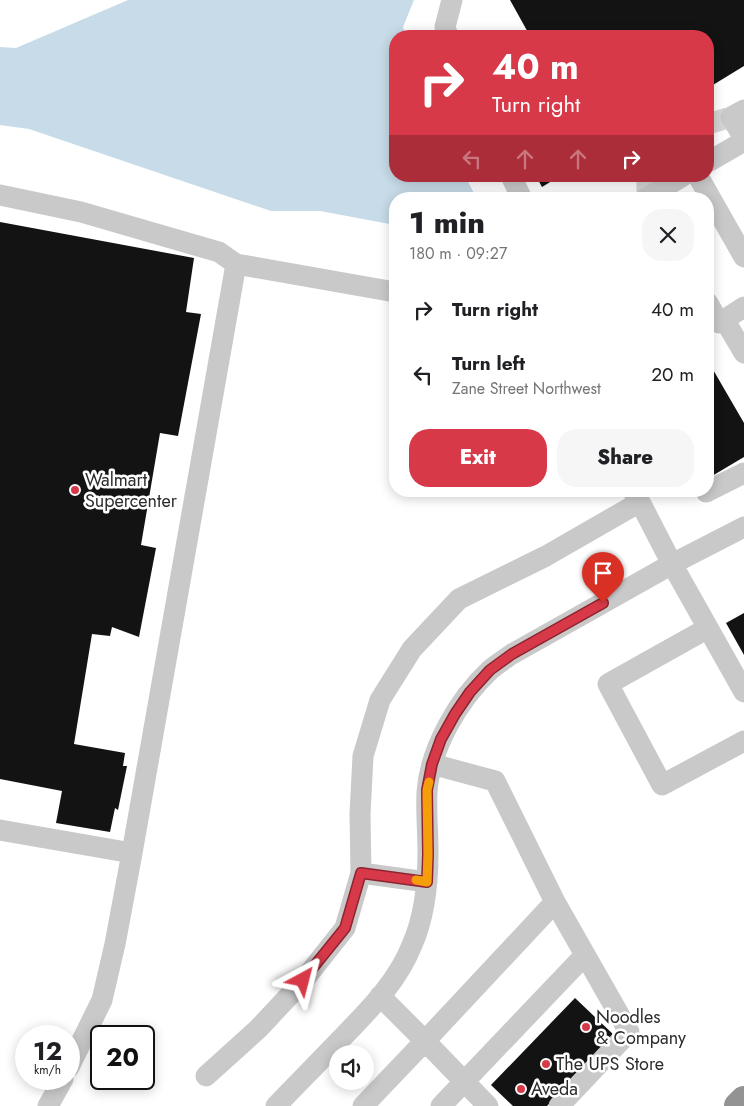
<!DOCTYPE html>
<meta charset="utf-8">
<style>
body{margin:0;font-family:Jost,sans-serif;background:#f6f6f6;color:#202124;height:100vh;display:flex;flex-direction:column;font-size:19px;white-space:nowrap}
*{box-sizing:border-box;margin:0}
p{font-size:16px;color:#757577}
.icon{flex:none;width:28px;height:28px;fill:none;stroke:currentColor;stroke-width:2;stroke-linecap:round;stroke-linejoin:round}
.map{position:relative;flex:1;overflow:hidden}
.drawer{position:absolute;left:389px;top:192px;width:325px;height:305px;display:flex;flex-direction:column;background:#fff;border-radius:20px;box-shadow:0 2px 12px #0003}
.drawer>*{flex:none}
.banner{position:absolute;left:389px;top:30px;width:325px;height:152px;border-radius:20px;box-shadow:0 2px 12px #0003;background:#d83949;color:#fff;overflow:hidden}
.tools{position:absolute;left:329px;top:1045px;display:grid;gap:10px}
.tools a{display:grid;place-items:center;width:45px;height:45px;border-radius:50%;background:#fff;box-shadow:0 2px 12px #0003;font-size:25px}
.speed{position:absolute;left:15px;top:1025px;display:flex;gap:10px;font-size:25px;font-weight:700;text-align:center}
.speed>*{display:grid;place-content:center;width:65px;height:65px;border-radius:50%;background:#fff;box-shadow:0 2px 12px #0003;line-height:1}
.speed small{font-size:12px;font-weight:400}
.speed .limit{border:2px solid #111;border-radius:8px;background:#fff;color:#111}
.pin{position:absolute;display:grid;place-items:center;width:42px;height:42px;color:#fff;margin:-51px -21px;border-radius:50% 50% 50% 0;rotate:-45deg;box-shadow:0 0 5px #0007}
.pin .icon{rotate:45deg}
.me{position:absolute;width:55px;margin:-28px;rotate:38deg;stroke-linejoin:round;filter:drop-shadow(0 0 4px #0008)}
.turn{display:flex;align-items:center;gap:18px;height:105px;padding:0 20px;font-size:22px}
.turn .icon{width:65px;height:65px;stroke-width:2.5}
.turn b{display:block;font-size:35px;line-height:42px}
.lanes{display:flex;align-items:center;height:48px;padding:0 20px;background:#0003;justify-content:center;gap:25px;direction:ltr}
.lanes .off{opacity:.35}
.round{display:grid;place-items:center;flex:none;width:52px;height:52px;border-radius:20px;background:#f6f6f6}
.head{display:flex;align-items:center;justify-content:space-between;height:85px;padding:0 20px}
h1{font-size:30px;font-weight:800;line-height:38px}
.button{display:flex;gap:10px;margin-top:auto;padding:10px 20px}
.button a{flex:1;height:58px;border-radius:20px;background:#d83949;color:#fff;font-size:20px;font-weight:800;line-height:58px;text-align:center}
.button a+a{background:#f6f6f6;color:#202124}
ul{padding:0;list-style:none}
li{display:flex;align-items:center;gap:15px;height:65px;padding:0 20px}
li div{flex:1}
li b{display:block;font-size:19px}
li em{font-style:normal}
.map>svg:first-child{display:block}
.water{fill:#c7dce8}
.building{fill:#131313}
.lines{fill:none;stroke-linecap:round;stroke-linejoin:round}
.minor-tunnel{stroke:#d5d5d5;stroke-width:21;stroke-dasharray:21 11;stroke-linecap:butt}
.minor{stroke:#c9c9c9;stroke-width:21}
.highway{stroke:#939393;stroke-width:28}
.route-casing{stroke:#8c252f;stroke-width:12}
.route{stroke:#d83949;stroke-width:9}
.slow{stroke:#f59e0b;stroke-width:9}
.poi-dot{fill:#d83949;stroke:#fff;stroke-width:2}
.labels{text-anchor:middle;stroke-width:5;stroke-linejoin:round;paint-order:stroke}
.poi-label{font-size:18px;fill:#2c2c2c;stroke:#fff;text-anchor:start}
</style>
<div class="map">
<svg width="744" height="1106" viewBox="0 0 744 1106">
<rect width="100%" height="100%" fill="#fff"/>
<!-- water -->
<path class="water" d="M128,0H414L403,27L406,36H395V176H465L477,199H395V225L320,211H271L29,129L0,125V47L16,48Z"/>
<!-- building -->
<path class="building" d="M510,0H744V66L708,88V36H530Z
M536,176H560L542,187Z
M0,222L194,258L186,312L201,314L178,436L160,433L141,545L156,548L139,637L112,627L110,636L92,634L74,744L125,753L123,766H127L118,810L115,808L110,832L56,823L62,791L0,779Z
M708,361L744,423V457L712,476L708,469Z
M744,613V655L726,623Z
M575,998L615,1036L547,1106H513L491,1085Z"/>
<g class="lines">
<!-- minor-tunnel -->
<path class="minor-tunnel" d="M708,124L731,117
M647,176V198"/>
<!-- minor -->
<path class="minor" d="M448,36L445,27L452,0
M744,110L731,117L744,138
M708,162L744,141
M511,176L522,199
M698,176L744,257
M0,195L81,212L219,252L236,264L395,292
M645,199L683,176
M708,303L719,323L744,307
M724,319L744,353
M706,491V492L744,473
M640,502L672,564L744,692
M708,628L608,684L662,785L744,741
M432,764L495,781L555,902L425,1041L488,1106
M0,830L132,853
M361,873L427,882
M555,902L629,1032L559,1106
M69,1067L102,1000L115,944L132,853L236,264
M206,1076L258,1029L303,981L345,928L361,873L360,814L363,756L380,700L412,649L459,599L546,556L640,502L633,491
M48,1106L63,1079
M276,1106C297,1084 318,1063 339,1041C367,1012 397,983 412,945C425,916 428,884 428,852C428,832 426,812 427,792C430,748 459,699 490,670C497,664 505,659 512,654L672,564L744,527
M363,1106L425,1041L380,996
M441,1106L585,955"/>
<!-- highway -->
<path class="highway" d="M738,1106L744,1100"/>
</g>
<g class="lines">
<defs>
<path id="route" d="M303,980L345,928L361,873L427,882L428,854L427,790L432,764L441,739L455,714L470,692L490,670L512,654L603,603"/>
</defs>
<!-- route casing -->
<use href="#route" class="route-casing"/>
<!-- route -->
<use href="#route" class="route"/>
<!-- slow -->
<path class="slow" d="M416,880L427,882L428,854L427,790L429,782"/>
</g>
<!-- markers -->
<g class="poi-dot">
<circle cx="75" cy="490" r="5"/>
<circle cx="586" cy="1027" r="5"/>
<circle cx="546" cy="1064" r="5"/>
<circle cx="521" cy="1089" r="5"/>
</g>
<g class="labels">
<!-- poi labels -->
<g class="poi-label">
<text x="85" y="486">Walmart<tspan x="85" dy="21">Supercenter</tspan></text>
<text x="596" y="1023">Noodles<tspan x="596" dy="21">&amp; Company</tspan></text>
<text x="556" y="1070">The UPS Store</text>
<text x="531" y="1095">Aveda</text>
</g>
</g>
</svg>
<div class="tools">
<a><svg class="icon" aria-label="sound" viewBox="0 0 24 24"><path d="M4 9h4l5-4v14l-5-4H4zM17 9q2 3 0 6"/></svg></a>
</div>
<div class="speed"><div>12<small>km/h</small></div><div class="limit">20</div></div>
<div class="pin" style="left:603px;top:603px;background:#d93025"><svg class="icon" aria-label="arrive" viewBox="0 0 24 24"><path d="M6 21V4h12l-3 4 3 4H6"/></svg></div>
<svg class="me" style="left:303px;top:980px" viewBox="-20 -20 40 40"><path d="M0-17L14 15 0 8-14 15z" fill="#d83949" stroke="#fff" stroke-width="4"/></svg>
<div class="banner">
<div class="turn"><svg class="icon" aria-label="right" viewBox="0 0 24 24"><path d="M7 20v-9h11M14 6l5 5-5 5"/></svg><div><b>40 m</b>Turn right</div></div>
<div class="lanes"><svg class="icon off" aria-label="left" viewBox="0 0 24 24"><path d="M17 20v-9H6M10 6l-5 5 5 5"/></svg><svg class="icon off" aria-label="ahead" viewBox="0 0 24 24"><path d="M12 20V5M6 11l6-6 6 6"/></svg><svg class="icon off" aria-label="ahead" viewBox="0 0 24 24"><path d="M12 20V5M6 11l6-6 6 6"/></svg><svg class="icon" aria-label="right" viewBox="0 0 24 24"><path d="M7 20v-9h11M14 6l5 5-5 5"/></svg></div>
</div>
<section class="drawer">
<div class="head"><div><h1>1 min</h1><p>180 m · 09:27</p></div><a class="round"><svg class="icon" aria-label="close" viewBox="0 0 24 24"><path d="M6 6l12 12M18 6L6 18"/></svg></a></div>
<ul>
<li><svg class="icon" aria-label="right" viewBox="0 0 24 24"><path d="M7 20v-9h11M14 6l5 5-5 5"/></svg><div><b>Turn right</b></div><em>40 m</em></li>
<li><svg class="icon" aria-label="left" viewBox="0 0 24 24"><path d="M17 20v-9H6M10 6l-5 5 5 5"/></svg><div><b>Turn left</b><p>Zane Street Northwest</p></div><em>20 m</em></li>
</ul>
<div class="button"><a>Exit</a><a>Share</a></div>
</section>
</div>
